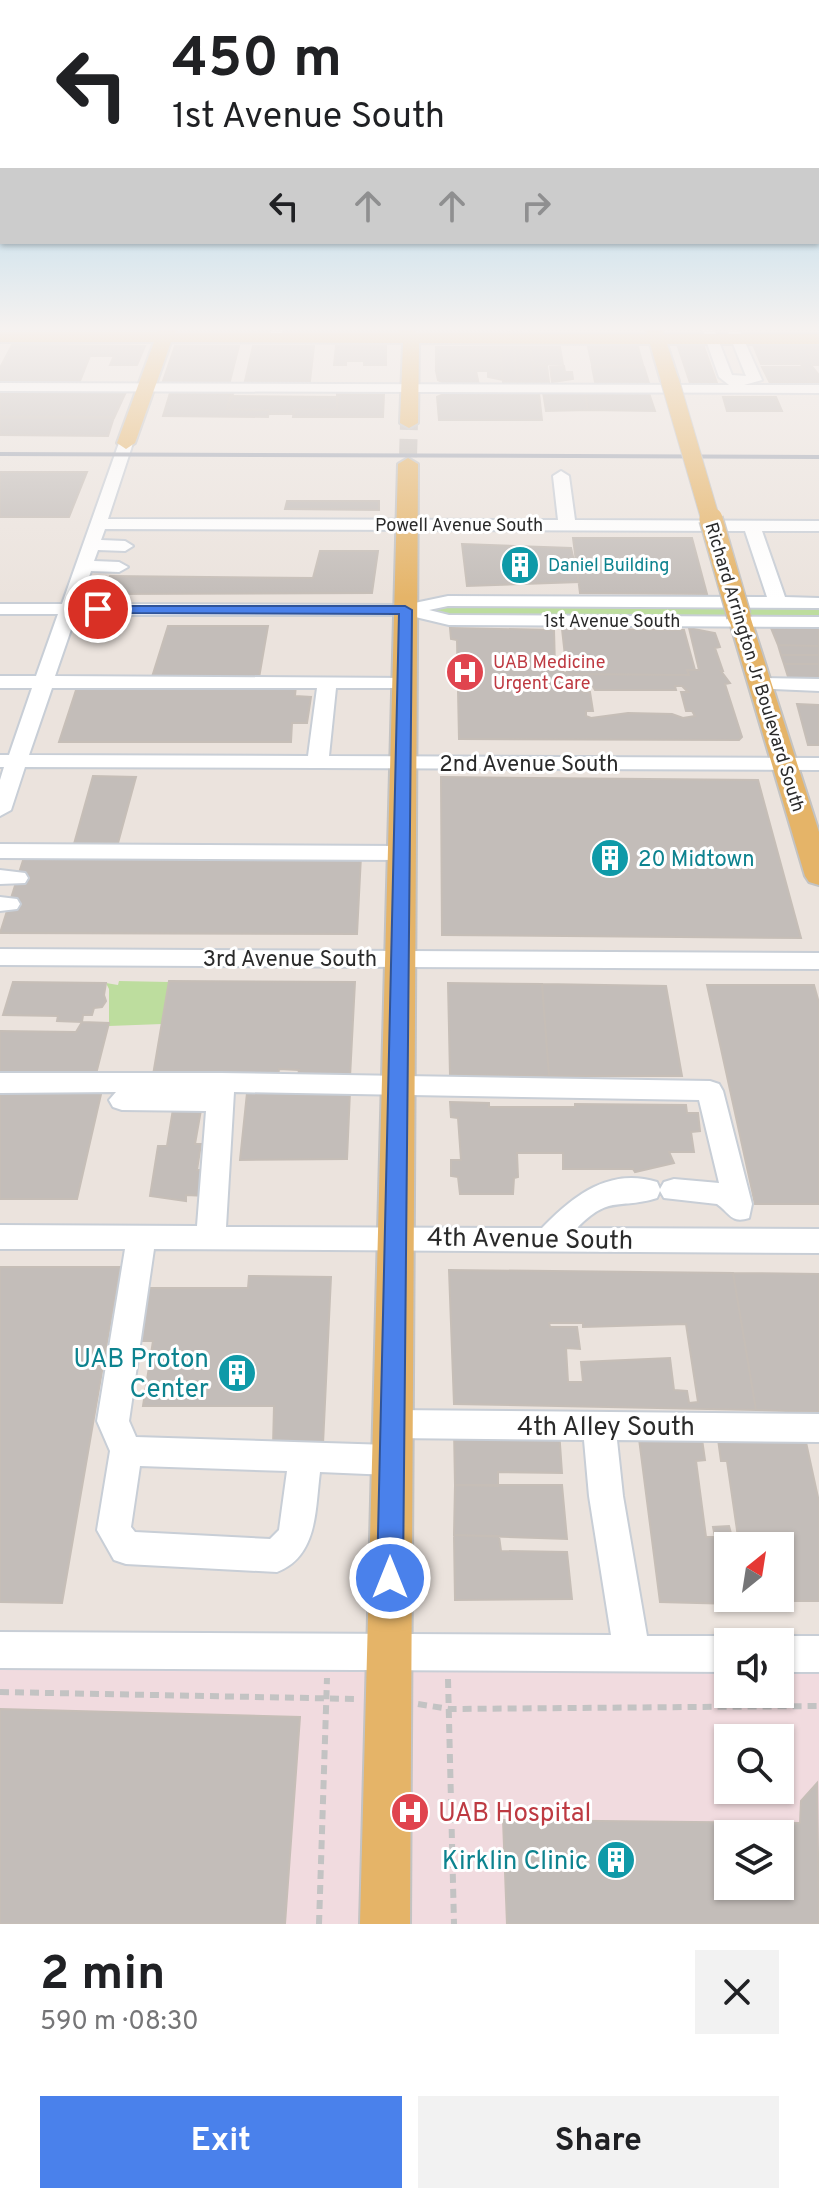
<!DOCTYPE html>
<meta charset="utf-8">
<style>
body{margin:0;font-family:Overpass,sans-serif;background:#f2f2f2;color:#202124;height:100vh;display:flex;flex-direction:column;font-size:30px;white-space:nowrap}
*{box-sizing:border-box;margin:0}
p{font-size:26px;color:#757577}
.icon{flex:none;width:44px;height:44px;fill:none;stroke:currentColor;stroke-width:2;stroke-linecap:round;stroke-linejoin:round}
.map{position:relative;height:1924px;overflow:hidden}
.side{display:flex;flex-direction:column;background:#fff;flex:1}
.side>*{flex:none}
.guide{position:absolute;left:0px;top:0px;width:820px;height:244px;box-shadow:0 2px 6px #0004;background:#fff;color:#202124;overflow:hidden}
.needle{width:52px;rotate:30deg}
.tools{position:absolute;left:714px;top:1532px;display:grid;gap:16px}
.tools a{display:grid;place-items:center;width:80px;height:80px;border-radius:0px;background:#fff;box-shadow:0 2px 6px #0004;font-size:40px}
.pin{position:absolute;display:grid;place-items:center;width:68px;height:68px;color:#fff;margin:-34px;border:4px solid #fff;border-radius:50%;box-shadow:0 2px 8px #0007}
.me{position:absolute;width:88px;margin:-44px;rotate:0deg;stroke-linejoin:round;filter:drop-shadow(0 0 6px #0008)}
.turn{display:flex;align-items:center;gap:28px;height:168px;padding:0 40px;font-size:36px}
.turn .icon{width:104px;height:104px;stroke-width:2.5}
.turn b{display:block;font-size:56px;line-height:68px}
.lanes{display:flex;align-items:center;height:76px;padding:0 40px;background:#0003;justify-content:center;gap:40px;direction:ltr}
.lanes .off{opacity:.35}
.round{display:grid;place-items:center;flex:none;width:84px;height:84px;border-radius:0px;background:#f2f2f2}
.summary{display:flex;align-items:center;justify-content:space-between;height:136px;padding:0 40px}
h1{font-size:48px;font-weight:700;line-height:60px}
.primary-button{display:flex;gap:16px;margin-top:auto;padding:16px 40px}
.primary-button a{flex:1;height:92px;border-radius:0px;background:#4a81eb;color:#fff;font-size:32px;font-weight:700;line-height:92px;text-align:center}
.primary-button a+a{background:#f2f2f2;color:#202124}
.map>svg:first-child{display:block}
.medical{fill:#f1dbdf;fill-rule:evenodd}
.green{fill:#bddd9e}
.building{fill:#c3bdb9;stroke:#c6beb7;stroke-width:2;fill-rule:evenodd}
.lines{fill:none;stroke-linecap:round;stroke-linejoin:round}
.major-tunnel{stroke:#c4beb9;stroke-width:18;stroke-dasharray:18 9;stroke-linecap:butt}
.minor-casing{stroke:#c8ced6;stroke-width:4}
.major-casing{stroke:#c3c3c3;stroke-width:4}
.path{stroke:#c3c3c3;stroke-width:6;stroke-dasharray:9 6;stroke-linecap:butt}
.minor{fill:#fff;fill-rule:evenodd}
.major{fill:#e5b468;fill-rule:evenodd}
.rail{stroke:#a0a6b3;stroke-width:4}
.major-bridge-far1-casing{stroke:#c3c3c3;stroke-width:20;stroke-linecap:butt}
.major-bridge-casing{stroke:#c3c3c3;stroke-width:26;stroke-linecap:butt}
.major-bridge-far1{stroke:#e5b468;stroke-width:18}
.major-bridge{stroke:#e5b468;stroke-width:23}
.route{fill:#4a81eb;stroke:#305499;stroke-width:2}
.labels{text-anchor:middle;stroke-width:6;stroke-linejoin:round;paint-order:stroke}
.far-street-label{font-size:18px;fill:#2a2a2a;stroke:#fff}
.far-culture-label{font-size:18px;fill:#0d838f;stroke:#fff;text-anchor:start}
.far-health-label{font-size:18px;fill:#be3a42;stroke:#fff;text-anchor:start}
.street-label{font-size:22px;fill:#2a2a2a;stroke:#fff}
.culture-label{font-size:22px;fill:#0d838f;stroke:#fff;text-anchor:start}
.near-street-label{font-size:26px;fill:#2a2a2a;stroke:#fff}
.near-culture-label{font-size:26px;fill:#0d838f;stroke:#fff;text-anchor:end}
.near-health-label{font-size:26px;fill:#be3a42;stroke:#fff;text-anchor:start}
</style>
<div class="map">
<svg width="819" height="1924" viewBox="0 0 819 1924">
<rect width="100%" height="100%" fill="#ebe3dd"/>
<!-- medical -->
<path class="medical" d="M0,1659L728,1662V1694H780V1662L819,1663V1924H0ZM728,1738H780V1790H728ZM728,1834H780V1886H728Z"/>
<!-- green -->
<path class="green" d="M449,605L819,606V616L450,615L433,611Z
M119,981L169,982L162,1024L109,1026V989L106,983L118,985Z"/>
<!-- building -->
<path class="building" d="M12,345L145,346L137,365H110L114,356H90L80,381H0V368Z
M175,346H239L230,381H163Z
M253,346H314L310,381H245Z
M336,346H386V365H364V361H346V365H334Z
M436,347H500L501,356H436Z
M500,347H514L518,382H503Z
M514,347H530L535,382H518Z
M530,347H560L563,365L533,364Z
M588,347H638L643,365H592Z
M678,347H704L717,383H690Z
M754,347H793L800,364H761Z
M793,347H805L814,365H811L819,375V383H810Z
M805,347H819V365H814Z
M436,356H501L503,380L488,377V371H436Z
M533,366H547L549,382H535Z
M550,366H564L565,372H572L573,379L552,382Z
M592,367H644L649,383L595,382Z
M762,367H802L810,383H770Z
M436,371H476L481,394L539,393L542,420H439L437,397L444,394V383L438,380Z
M0,391L126,392L114,418H0Z
M543,392L585,393L588,410L546,411Z
M170,393L233,394L227,409L269,410L268,417L163,416Z
M585,393H649L655,411L588,410Z
M337,394H384L383,417H293L294,409H337Z
M230,396L338,397L337,409H294V414H269V410L227,409Z
M723,397H776L782,411H727Z
M0,416L114,417L108,436L0,435Z
M0,472H87L69,517H0Z
M287,501H379V510L285,509Z
M573,538H692L707,594L580,593Z
M462,544L571,548L579,582L467,586Z
M320,551H378L372,593L103,594L110,576L313,578Z
M168,626H268L259,678L152,677Z
M450,628L554,630L555,667L567,674L689,675L687,670H699L689,628L715,633L720,647L715,648L723,671H721L730,683L725,684L742,737L739,740L459,739L457,640L451,639ZM585,685H592L595,690H676L675,686H682L688,692H681L686,711H692L695,716L683,718L672,714L628,713L591,718L586,716V711H593L590,692H583L581,688Z
M771,628H819V646L778,645Z
M562,629L684,630L695,670H687L689,675L567,674Z
M778,645L819,646V655H781Z
M781,655H819V664H784Z
M784,664H819V680H789Z
M78,684L296,685L295,696L311,697L307,723H292L291,742H59Z
M797,704L819,705V745H808Z
M93,776L136,777L118,843L74,844Z
M441,777L758,780L801,938L442,935Z
M25,854L361,856L357,934L0,933Z
M169,981L355,982L350,1077L298,1076L299,1070L279,1069L278,1076L153,1075Z
M13,982L106,983L104,995L106,1001L102,1007L94,1008L92,1015H83L82,1022L57,1021L58,1016L3,1015Z
M448,983L542,984L549,1076L450,1075Z
M542,984L666,986L682,1076H549Z
M707,985H814L819,1003V1204H755Z
M82,1022L109,1023L96,1074H0V1031L76,1032Z
M0,1088L102,1090L77,1199H0Z
M258,1090L350,1091L347,1159L240,1160L247,1093L258,1094Z
M450,1102L489,1103V1107H575V1104L686,1105L687,1113H698L700,1131L691,1132L694,1152H669L674,1163L635,1172L633,1169H563V1153H517L518,1177L514,1178L513,1194H460L458,1177L451,1176V1160H461L458,1118L451,1117Z
M173,1109L201,1110L195,1144H201L197,1170H210L206,1196L186,1195V1201L150,1196L158,1146H167Z
M0,1267H120L62,1603L0,1602Z
M449,1270L733,1273L756,1410L454,1404ZM549,1323H583V1327L686,1324L698,1402L689,1403L687,1391L674,1390L670,1358L581,1362L583,1382H568L566,1348L580,1349L577,1327H550Z
M733,1273L819,1274V1412L756,1410Z
M249,1276L331,1277L323,1444L273,1446L274,1406H143L153,1341H134L142,1288H248Z
M454,1429L559,1430L562,1473L498,1472V1486L455,1485Z
M638,1431L701,1432L705,1460L696,1461L706,1537H715L713,1527L729,1526L732,1537H738L727,1461H721L717,1432L804,1433L819,1502V1601H771V1605L660,1602ZM728,1546H780V1598H728Z
M455,1485H562L567,1539L454,1535Z
M454,1535L499,1536L501,1551L567,1552L572,1599L455,1600Z
M0,1709L300,1717L285,1924H0Z
M817,1783L819,1924H507L503,1820L800,1823L801,1801ZM728,1834H780V1886H728Z"/>
<g class="lines">
<!-- major-tunnel -->
<path class="major-tunnel" d="M408,457L409,423"/>
<defs>
<path id="minor" d="M271,329H283L281,340H271Z
M702,329H714L732,375L746,376L727,329H739L762,380L744,385H819V393L0,391V383L729,385L719,377Z
M126,439L133,443L108,519L558,520L553,476L561,471L569,476L575,520L819,521V531H762L785,597L819,598V608L448,606L429,610L449,615L819,617V627L449,625L407,615H76L55,676L411,678L414,682L404,688H336L329,756L819,758V770L25,767L11,810L0,816V780L4,767H0V755H9L32,688H0V676H36L58,614H0V604H62L119,443ZM105,529L745,531L767,597L448,596L405,605L80,604L91,571L119,572L128,567L119,562L94,561L98,550L125,551L133,546L125,541L101,540ZM52,688H317L308,756L29,755Z
M760,678L819,679V691L753,688L750,684L753,680Z
M0,844L401,846L409,848L412,853L409,858L401,860L0,858Z
M0,870L25,873L28,878L25,883L0,884Z
M0,897L17,899L20,904L17,909L0,911Z
M0,949L819,953V969L0,965Z
M0,1073H221L710,1081L719,1084L723,1091L752,1204L749,1218C731,1224 730,1213 717,1204L664,1198L660,1191L657,1198C619,1210 610,1194 577,1228L819,1229V1253L154,1249L129,1421L136,1437L390,1445L402,1449L406,1460L402,1471L390,1475L320,1472C315,1510 318,1556 277,1572L126,1564L114,1560L97,1530L110,1451L97,1421L125,1249H0V1225L197,1226L206,1111L122,1110L113,1107L109,1100L116,1092L0,1093ZM234,1092L699,1100L719,1183L674,1179L664,1182L660,1189L657,1182C609,1167 573,1196 542,1228L226,1227ZM140,1466L287,1471L279,1530L270,1539L135,1532L131,1527Z
M392,1410L819,1414V1442L617,1440L623,1496L647,1636H728L741,1641L728,1642V1672L0,1668V1632L611,1635L589,1496L584,1440L392,1438L381,1434L376,1424L381,1414Z
M780,1636H819V1672H780V1642H767Z"/>
<path id="major" d="M160,329H176L175,333H400L398,329H414L416,333L647,334L646,329H662L664,334H819V344H667L679,381L670,386L661,381L650,344L419,343L418,423L409,428L400,423L403,343L171,342L135,443L126,449L117,443L154,342H0V332H158Z
M408,458L418,464L410,1924H360L398,464Z
M739,609L750,616L819,832V885L809,882L805,876L728,616Z"/>
</defs>
<!-- minor casing -->
<use href="#minor" class="minor-casing"/>
<!-- major casing -->
<use href="#major" class="major-casing"/>
<!-- path -->
<path class="path" d="M448,1679L454,1924
M0,1692L358,1699
M418,1704L449,1709L819,1706
M319,1924L327,1678"/>
<!-- minor -->
<use href="#minor" class="minor"/>
<!-- major -->
<use href="#major" class="major"/>
<!-- rail -->
<path class="rail" d="M0,454L819,457"/>
<defs>
<path id="major-bridge-far1" d="M670,381L711,521"/>
<path id="major-bridge" d="M711,519L739,616"/>
</defs>
<!-- major-bridge-far1 casing -->
<use href="#major-bridge-far1" class="major-bridge-far1-casing"/>
<!-- major-bridge casing -->
<use href="#major-bridge" class="major-bridge-casing"/>
<!-- major-bridge-far1 -->
<use href="#major-bridge-far1" class="major-bridge-far1"/>
<!-- major-bridge -->
<use href="#major-bridge" class="major-bridge"/>
</g>
<!-- sky -->
<linearGradient id="sky" x2="0" y2="1"><stop stop-color="#7bc2e6"/><stop offset="0.55" stop-color="#f6f2f0"/><stop offset="1" stop-color="#f6f2f0" stop-opacity="0"/></linearGradient>
<rect width="819" height="598" fill="url(#sky)"/>
<!-- route -->
<path class="route" d="M93,606H405L412,610L403,1578L399,1587L390,1591L381,1587L377,1578L399,614L98,613L93,612Z"/>
<!-- icons -->
<defs>
<symbol id="building-disc" viewBox="-11 -11 22 22"><circle r="9.5" fill="#0f9aa8" stroke="#fff"/><path d="M-4-6H4V6H1V3H-1V6H-4ZM-2.5-4.3h1.7v1.8h-1.7ZM.8-4.3h1.7v1.8H.8ZM-2.5-1h1.7V.8h-1.7ZM.8-1h1.7V.8H.8Z" fill="#fff"/></symbol>
<symbol id="hospital-disc" viewBox="-11 -11 22 22"><circle r="9.5" fill="#e0444e" stroke="#fff"/><path d="M-5-5h3v3.5h4V-5h3V5h-3V1.5h-4V5h-3Z" fill="#fff"/></symbol>
</defs>
<g fill-rule="evenodd">
<use href="#building-disc" x="498" y="543" width="44" height="44"/>
<use href="#hospital-disc" x="443" y="650" width="44" height="44"/>
<use href="#building-disc" x="588" y="836" width="44" height="44"/>
<use href="#building-disc" x="215" y="1351" width="44" height="44"/>
<use href="#hospital-disc" x="388" y="1790" width="44" height="44"/>
<use href="#building-disc" x="594" y="1838" width="44" height="44"/>
</g>
<g class="labels">
<!-- far-street labels -->
<g class="far-street-label">
<text x="459" y="531">Powell Avenue South</text>
<text x="612" y="627">1st Avenue South</text>
<text transform="translate(755 667) rotate(73)" y="6">Richard Arrington Jr Boulevard South</text>
</g>
<!-- far-culture labels -->
<g class="far-culture-label">
<text x="548" y="571">Daniel Building</text>
</g>
<!-- far-health labels -->
<g class="far-health-label">
<text x="493" y="668">UAB Medicine<tspan x="493" dy="21">Urgent Care</tspan></text>
</g>
<!-- street labels -->
<g class="street-label">
<text x="529" y="771">2nd Avenue South</text>
<text x="290" y="966">3rd Avenue South</text>
</g>
<!-- culture labels -->
<g class="culture-label">
<text x="638" y="866">20 Midtown</text>
</g>
<!-- near-street labels -->
<g class="near-street-label">
<text transform="translate(530 1238) rotate(1)" y="9">4th Avenue South</text>
<text x="606" y="1435">4th Alley South</text>
</g>
<!-- near-culture labels -->
<g class="near-culture-label">
<text x="209" y="1367">UAB Proton<tspan x="209" dy="30">Center</tspan></text>
<text x="588" y="1869">Kirklin Clinic</text>
</g>
<!-- near-health labels -->
<g class="near-health-label">
<text x="438" y="1821">UAB Hospital</text>
</g>
</g>
</svg>
<div class="tools">
<a><svg class="needle" viewBox="-14 -14 28 28"><path d="M0-13l5 13h-10z" fill="#e53935"/><path d="M0 13l5-13h-10z" fill="#757577"/></svg></a>
<a><svg class="icon" aria-label="sound" viewBox="0 0 24 24"><path d="M4 9h4l5-4v14l-5-4H4zM17 9q2 3 0 6"/></svg></a>
<a><svg class="icon" aria-label="search" viewBox="0 0 24 24"><circle cx="10" cy="10" r="6"/><path d="M15 15l6 6"/></svg></a>
<a><svg class="icon" aria-label="layers" viewBox="0 0 24 24"><path d="M12 4l9 5-9 5-9-5zM3 14l9 5 9-5"/></svg></a>
</div>
<div class="pin" style="left:98px;top:609px;background:#d93025"><svg class="icon" aria-label="arrive" viewBox="0 0 24 24"><path d="M6 21V4h12l-3 4 3 4H6"/></svg></div>
<svg class="me" style="left:390px;top:1578px" viewBox="-20 -20 40 40"><circle r="17" fill="#4a81eb" stroke="#fff" stroke-width="3"/><path d="M0-11L8 9 0 5-8 9z" fill="#fff"/></svg>
<div class="guide">
<div class="turn"><svg class="icon" aria-label="left" viewBox="0 0 24 24"><path d="M17 20v-9H6M10 6l-5 5 5 5"/></svg><div><b>450 m</b>1st Avenue South</div></div>
<div class="lanes"><svg class="icon" aria-label="left" viewBox="0 0 24 24"><path d="M17 20v-9H6M10 6l-5 5 5 5"/></svg><svg class="icon off" aria-label="ahead" viewBox="0 0 24 24"><path d="M12 20V5M6 11l6-6 6 6"/></svg><svg class="icon off" aria-label="ahead" viewBox="0 0 24 24"><path d="M12 20V5M6 11l6-6 6 6"/></svg><svg class="icon off" aria-label="right" viewBox="0 0 24 24"><path d="M7 20v-9h11M14 6l5 5-5 5"/></svg></div>
</div>
</div>
<section class="side">
<div class="summary"><div><h1>2 min</h1><p>590 m · 08:30</p></div><a class="round"><svg class="icon" aria-label="close" viewBox="0 0 24 24"><path d="M6 6l12 12M18 6L6 18"/></svg></a></div>
<div class="primary-button"><a>Exit</a><a>Share</a></div>
</section>
